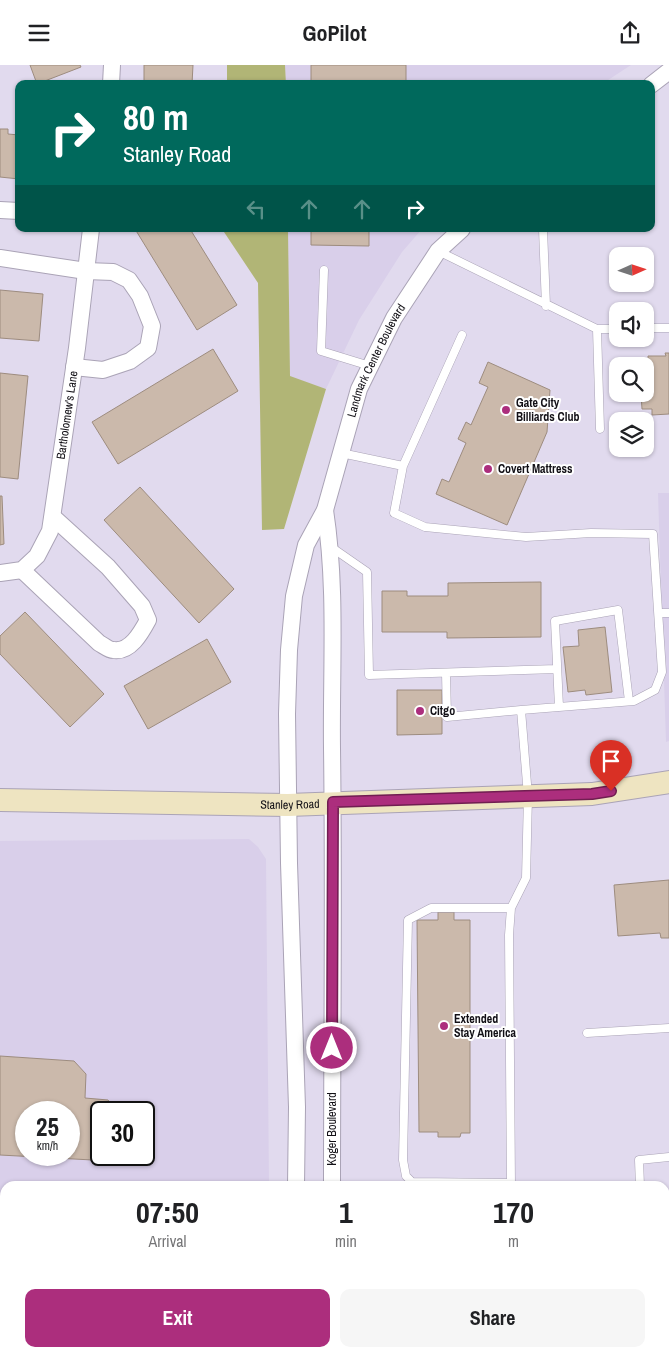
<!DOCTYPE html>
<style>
body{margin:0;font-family:"Archivo Narrow",sans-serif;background:#f6f6f6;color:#202124;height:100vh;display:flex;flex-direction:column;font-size:19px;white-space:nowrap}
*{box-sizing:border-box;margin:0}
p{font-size:16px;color:#757577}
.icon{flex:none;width:28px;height:28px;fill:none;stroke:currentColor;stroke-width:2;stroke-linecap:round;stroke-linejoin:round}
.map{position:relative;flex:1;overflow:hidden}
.sheet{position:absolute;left:0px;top:1116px;width:670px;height:176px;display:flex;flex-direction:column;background:#fff;border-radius:15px 15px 0 0;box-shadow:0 1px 4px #0004}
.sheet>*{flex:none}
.top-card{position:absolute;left:15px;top:15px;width:640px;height:152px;border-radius:10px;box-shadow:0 1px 4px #0004;background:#00695c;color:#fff;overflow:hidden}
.needle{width:32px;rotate:87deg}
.fabs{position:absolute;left:609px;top:182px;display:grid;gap:10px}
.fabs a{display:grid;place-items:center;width:45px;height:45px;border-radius:10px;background:#fff;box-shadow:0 1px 4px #0004;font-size:25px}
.speed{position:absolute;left:15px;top:1036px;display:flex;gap:10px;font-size:25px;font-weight:700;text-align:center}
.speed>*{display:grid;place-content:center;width:65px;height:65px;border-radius:50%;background:#fff;box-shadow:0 1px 4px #0004;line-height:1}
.speed small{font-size:12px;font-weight:400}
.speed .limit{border:2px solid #111;border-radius:8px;background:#fff;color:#111}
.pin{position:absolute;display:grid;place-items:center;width:42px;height:42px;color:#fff;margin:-51px -21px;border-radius:50% 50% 50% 0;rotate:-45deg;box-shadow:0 0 5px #0007}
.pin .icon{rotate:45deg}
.me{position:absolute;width:55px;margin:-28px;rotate:0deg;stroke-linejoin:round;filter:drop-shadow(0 0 4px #0008)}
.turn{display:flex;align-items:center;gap:18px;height:105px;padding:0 25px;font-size:22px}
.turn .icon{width:65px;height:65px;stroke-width:2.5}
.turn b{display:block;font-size:35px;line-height:42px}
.lanes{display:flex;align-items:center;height:48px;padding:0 25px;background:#0003;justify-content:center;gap:25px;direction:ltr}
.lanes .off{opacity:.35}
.eta{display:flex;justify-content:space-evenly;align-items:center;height:85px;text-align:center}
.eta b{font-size:30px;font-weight:700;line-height:35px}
.button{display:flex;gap:10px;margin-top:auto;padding:10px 25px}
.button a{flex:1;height:58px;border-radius:10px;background:#ac2e7d;color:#fff;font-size:20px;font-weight:700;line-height:58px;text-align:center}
.button a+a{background:#f6f6f6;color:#202124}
header{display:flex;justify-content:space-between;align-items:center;height:65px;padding:0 25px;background:#fff;font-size:22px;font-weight:700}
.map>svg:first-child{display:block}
.built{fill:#d9cfea;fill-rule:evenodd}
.green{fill:#b1b576}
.building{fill:#cbb9ab;stroke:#9d8c7f;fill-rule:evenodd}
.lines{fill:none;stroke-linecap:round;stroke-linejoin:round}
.lane-casing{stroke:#aaa3b6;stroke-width:9}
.street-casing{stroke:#aaa3b6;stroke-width:18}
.secondary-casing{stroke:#aaa3b6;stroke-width:24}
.lane{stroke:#fff;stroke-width:8}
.street{stroke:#fff;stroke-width:16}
.secondary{stroke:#eee4c1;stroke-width:22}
.route-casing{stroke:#701e51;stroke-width:12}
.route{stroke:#ac2e7d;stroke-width:9}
.poi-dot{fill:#ac2e7d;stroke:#fff;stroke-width:2}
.labels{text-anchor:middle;stroke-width:4;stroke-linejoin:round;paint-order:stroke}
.street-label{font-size:12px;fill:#121016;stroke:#fff}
.poi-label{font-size:12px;font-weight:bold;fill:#121016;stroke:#fff;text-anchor:start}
</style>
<header><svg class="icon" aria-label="menu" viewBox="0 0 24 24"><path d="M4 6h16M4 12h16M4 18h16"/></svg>GoPilot<svg class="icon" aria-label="share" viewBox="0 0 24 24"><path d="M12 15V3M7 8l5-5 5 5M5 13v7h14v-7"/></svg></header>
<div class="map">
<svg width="669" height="1292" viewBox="0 0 669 1292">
<rect width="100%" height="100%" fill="#e1daee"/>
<!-- built -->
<path class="built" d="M285,0H631L602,19H286Z
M288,164H422L402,187L359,255L326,324L290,312Z
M658,428H669V676L666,677Z
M249,774L258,782L266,794L269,1121H5V1288H272L273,1292H0V776ZM26,1048H69V1090H26ZM101,1048H144V1090H101Z"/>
<!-- green -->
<path class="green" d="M227,0H285L286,19H227Z
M224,164H288L290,311L326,324L284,464L262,465L258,218L224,167Z"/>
<!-- building -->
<path class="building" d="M30,0H80L81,2L37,19Z
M144,0H193L192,19H144Z
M311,0H406V19H311Z
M0,64H8V69L19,70V114L0,112Z
M135,164H190L237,240L197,265Z
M311,164H369V181L311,180Z
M0,225L43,229L39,276L0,273Z
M213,284L238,326L118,399L92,357Z
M665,288H669V349L652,350V344H642L641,329H645V301H641V297H648V291H666Z
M488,297L550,325L547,367L507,460L436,429L442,414L449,417L466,378L458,374L466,357L471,360L488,322L479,318Z
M0,308L28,311L18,414L0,412Z
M140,422L234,524L199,558L104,455Z
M0,431H2L4,479L0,480Z
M541,517V572L447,573V567H382V526H407V531H448V518Z
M25,547L104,629L70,662L0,589V571Z
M605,562L612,627L586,630L585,625L568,627L563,582L579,581L578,565Z
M207,574L231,617L148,664L124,621Z
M397,625H442V669L397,670Z
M669,815V873H661L660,868L618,871L614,820Z
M438,847H454V855H470V1068H461L460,1072H438V1067H419L417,855H438Z
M0,991L74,996L86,1009L85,1033L108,1035L119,1048H101V1090H121L111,1096L0,1090ZM26,1048H69V1090H26Z"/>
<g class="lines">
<defs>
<path id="lane" d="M543,164L546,241
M438,186L597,264H618
M324,205L321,286L370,301
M645,263H669
M597,264L600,364
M341,388L403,401L462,270
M403,401L394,448L425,462L526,472L591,468L653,469L662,607L655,625L634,636L521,645L528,731L526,813L511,843L509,870L511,1121
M331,482L367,507L369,610L557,604
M659,548H669
M446,608L447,652L521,645
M559,642L555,556L618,545L629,636
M587,968L669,963
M511,1118L412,1117L406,1111L403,1095L408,855L431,843H511
M640,1121L639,1095L669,1092
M665,1147L669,1148
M665,1278L669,1279
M550,1292L551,1288"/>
<g id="street">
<path d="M111,19L112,0"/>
<path d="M651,20L669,6"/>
<path d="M0,145L19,146"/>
<path d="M0,193L86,206L113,207L129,215L140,231L152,261L148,283L130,296L103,305L74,302"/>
<path d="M325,445C337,523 331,604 332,683C334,829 332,975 332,1121"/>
<path d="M22,505L99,578C103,580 109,585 113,585C130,588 141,568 148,555L142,541L108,502L53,452"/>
<path id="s1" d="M0,508L22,505L37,491L50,466L77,283L91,164"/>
<path id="s2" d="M296,1121L297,1042L289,798L287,649L289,585L294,531L306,480L325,445L359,324L394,253L438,186L462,164"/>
<path d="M299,1288L300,1292"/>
<path d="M337,1288L338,1292"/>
</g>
<g id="secondary">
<path id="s3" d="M0,735L288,740L592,729L669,717"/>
</g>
</defs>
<!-- lane casing -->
<use href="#lane" class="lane-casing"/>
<!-- street casing -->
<use href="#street" class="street-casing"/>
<!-- secondary casing -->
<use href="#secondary" class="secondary-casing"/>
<!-- lane -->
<use href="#lane" class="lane"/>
<!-- street -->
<use href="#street" class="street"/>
<!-- secondary -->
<use href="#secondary" class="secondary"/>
</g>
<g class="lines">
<defs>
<path id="route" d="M332,983L333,737L592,729L611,726"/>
</defs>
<!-- route casing -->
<use href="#route" class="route-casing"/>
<!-- route -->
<use href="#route" class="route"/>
</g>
<!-- markers -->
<g class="poi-dot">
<circle cx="506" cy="345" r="5"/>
<circle cx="488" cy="404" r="5"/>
<circle cx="420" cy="646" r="5"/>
<circle cx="444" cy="961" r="5"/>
</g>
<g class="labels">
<!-- street labels -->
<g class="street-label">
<text dy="4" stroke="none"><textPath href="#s2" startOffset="841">Landmark Center Boulevard</textPath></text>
<text dy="4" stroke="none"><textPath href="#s1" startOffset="188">Bartholomew's Lane</textPath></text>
<text dy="4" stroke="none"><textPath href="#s3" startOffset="290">Stanley Road</textPath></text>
<text transform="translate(332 1064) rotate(-90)" y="4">Koger Boulevard</text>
</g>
<!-- poi labels -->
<g class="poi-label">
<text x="516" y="342">Gate City<tspan x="516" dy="14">Billiards Club</tspan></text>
<text x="498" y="408">Covert Mattress</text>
<text x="430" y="650">Citgo</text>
<text x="454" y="958">Extended<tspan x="454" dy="14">Stay America</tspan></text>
</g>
</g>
</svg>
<div class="fabs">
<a><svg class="needle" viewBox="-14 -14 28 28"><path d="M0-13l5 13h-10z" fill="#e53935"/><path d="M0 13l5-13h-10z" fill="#757577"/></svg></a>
<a><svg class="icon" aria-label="sound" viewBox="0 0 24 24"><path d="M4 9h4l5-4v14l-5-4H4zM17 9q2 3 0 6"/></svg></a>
<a><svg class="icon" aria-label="search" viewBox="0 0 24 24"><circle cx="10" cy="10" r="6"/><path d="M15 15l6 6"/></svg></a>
<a><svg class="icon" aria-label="layers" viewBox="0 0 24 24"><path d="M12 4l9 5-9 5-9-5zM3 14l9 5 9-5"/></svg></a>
</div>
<div class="speed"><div>25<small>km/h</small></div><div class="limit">30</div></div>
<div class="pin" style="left:611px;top:726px;background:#d93025"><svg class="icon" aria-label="arrive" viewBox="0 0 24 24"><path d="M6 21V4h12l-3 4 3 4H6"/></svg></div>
<svg class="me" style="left:332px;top:983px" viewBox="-20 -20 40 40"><circle r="17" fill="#ac2e7d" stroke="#fff" stroke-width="3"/><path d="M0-11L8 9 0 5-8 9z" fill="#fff"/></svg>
<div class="top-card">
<div class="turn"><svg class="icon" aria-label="right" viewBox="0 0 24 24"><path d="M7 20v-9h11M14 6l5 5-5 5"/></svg><div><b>80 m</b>Stanley Road</div></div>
<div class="lanes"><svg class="icon off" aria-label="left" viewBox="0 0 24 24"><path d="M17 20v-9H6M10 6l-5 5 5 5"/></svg><svg class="icon off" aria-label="ahead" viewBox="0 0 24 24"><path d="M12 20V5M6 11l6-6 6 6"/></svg><svg class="icon off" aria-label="ahead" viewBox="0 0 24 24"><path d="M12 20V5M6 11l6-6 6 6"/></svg><svg class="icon" aria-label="right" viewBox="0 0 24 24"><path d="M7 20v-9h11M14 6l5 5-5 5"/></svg></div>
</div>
<section class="sheet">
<div class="eta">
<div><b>07:50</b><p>Arrival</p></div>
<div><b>1</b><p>min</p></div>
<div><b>170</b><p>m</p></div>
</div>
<div class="button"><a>Exit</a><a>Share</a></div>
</section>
</div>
